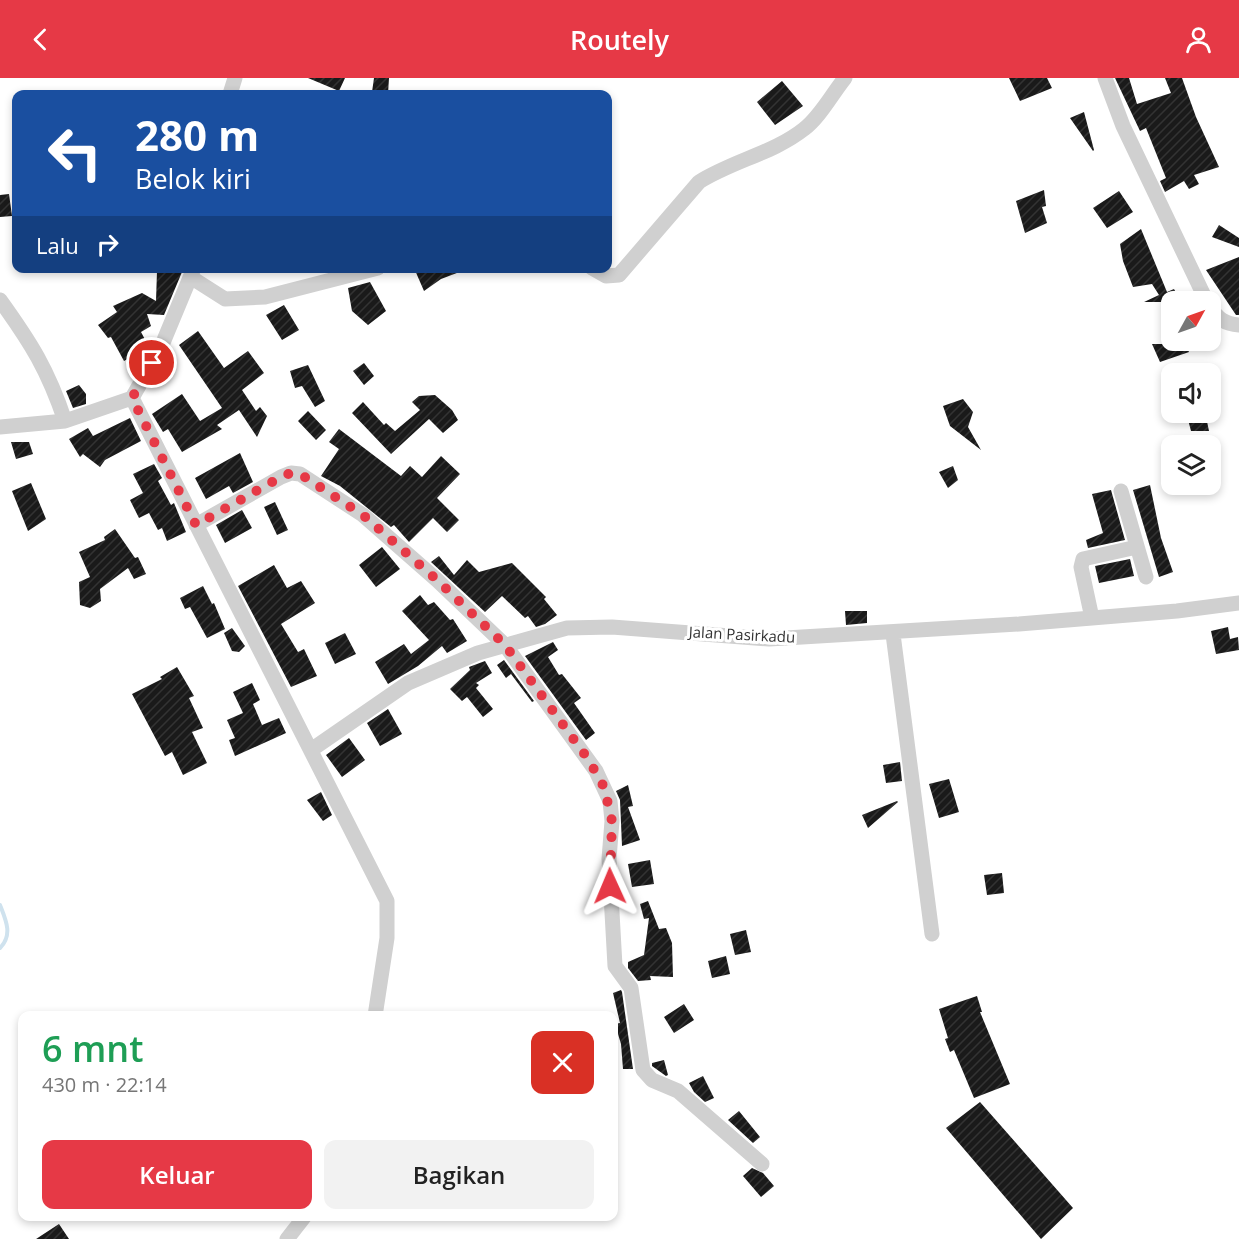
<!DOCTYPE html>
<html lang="id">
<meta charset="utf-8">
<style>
body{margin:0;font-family:"Open Sans",sans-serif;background:#f2f2f2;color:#222;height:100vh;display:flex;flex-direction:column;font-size:22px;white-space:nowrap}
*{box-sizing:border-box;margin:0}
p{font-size:20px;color:#767676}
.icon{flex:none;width:33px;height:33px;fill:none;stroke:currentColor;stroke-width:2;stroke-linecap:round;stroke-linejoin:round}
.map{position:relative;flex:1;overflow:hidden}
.side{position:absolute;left:18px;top:933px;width:600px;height:210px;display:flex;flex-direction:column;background:#fff;border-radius:12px;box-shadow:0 3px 9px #0003}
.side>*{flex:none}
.guide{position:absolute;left:12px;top:12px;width:600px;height:183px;border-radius:12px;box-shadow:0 3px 9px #0003;background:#1a4fa0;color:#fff;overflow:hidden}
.needle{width:39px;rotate:50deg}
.buttons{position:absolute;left:1161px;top:213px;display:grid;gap:12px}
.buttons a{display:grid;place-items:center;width:60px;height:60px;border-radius:12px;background:#fff;box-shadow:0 3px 9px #0003;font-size:30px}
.pin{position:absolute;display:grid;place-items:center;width:51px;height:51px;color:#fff;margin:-26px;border:3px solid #fff;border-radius:50%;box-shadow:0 2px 6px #0007}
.me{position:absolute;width:66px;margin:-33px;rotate:359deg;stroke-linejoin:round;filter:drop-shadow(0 0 4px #0008)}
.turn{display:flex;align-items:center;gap:21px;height:126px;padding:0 24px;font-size:27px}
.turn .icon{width:78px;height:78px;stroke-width:2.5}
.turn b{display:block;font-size:42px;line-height:51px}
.then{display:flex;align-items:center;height:57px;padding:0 24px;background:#0003;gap:12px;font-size:22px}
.round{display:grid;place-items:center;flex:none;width:63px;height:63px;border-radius:12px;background:#f2f2f2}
.head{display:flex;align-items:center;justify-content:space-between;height:102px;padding:0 24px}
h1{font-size:36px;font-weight:600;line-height:45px;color:#1e9e55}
.primary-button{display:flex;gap:12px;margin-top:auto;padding:12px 24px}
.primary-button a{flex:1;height:69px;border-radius:12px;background:#e63946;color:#fff;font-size:24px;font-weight:600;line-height:69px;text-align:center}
.primary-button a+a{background:#f2f2f2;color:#222}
header{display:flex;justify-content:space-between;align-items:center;height:78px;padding:0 24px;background:#e63946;color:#fff;font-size:27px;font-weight:600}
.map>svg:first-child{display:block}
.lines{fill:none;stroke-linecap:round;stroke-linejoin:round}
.stream{stroke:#cfe2ee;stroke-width:4}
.building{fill:url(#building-hatch)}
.street{stroke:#d0d0d0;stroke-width:15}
.route{stroke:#e63946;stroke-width:10;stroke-dasharray:0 18}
.labels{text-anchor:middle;stroke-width:6;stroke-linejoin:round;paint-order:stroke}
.street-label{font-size:15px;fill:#333;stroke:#fff}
</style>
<header><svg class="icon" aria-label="back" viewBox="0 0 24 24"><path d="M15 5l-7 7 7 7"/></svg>Routely<svg class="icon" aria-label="person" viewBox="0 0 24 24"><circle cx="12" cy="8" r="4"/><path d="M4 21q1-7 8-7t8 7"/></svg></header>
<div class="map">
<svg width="1239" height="1161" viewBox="0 0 1239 1161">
<defs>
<pattern id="building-hatch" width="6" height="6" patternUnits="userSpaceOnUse" patternTransform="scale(1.5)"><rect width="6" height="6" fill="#1a1a1a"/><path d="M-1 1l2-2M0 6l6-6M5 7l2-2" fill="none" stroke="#333"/></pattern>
</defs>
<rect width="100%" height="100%" fill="#fff"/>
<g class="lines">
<!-- stream -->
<path class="stream" d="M0,827C6,842 13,857 0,870"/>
</g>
<!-- building -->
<path class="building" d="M308,0H345L339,13Z
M374,0H389L388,16L372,14Z
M1009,0H1047L1052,10L1020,23Z
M1115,0H1129L1137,26L1171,15L1165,0H1182L1196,39L1219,89L1194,97L1199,106L1189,111L1184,103L1165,114L1160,103L1166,100L1146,50L1140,53Z
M782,3L803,28L775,47L757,24Z
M1084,34L1094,72L1093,73L1070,40Z
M1044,112L1046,128L1042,129L1047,145L1025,155L1016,123Z
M1119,113L1133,134L1107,150L1093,130Z
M9,116L12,138L0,139V117Z
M1219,147L1239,160V169L1212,159Z
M1141,151L1167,214L1174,211L1181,224H1172V236L1163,224H1144L1159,217L1152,206L1133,209L1123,183L1120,166Z
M1239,179V237H1236L1206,192Z
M414,190H470L441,201L424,213Z
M157,193L182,194L164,237L147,236L151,248L141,254L149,269L124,283L111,259L108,260L98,247L117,234L113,228L142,215L156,223Z
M370,204L386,233L368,247L352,233L348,210Z
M284,227L299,252L282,262L266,237Z
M198,253L224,290L248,273L264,295L242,312L256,333L260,329L267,338L257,359L239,332L217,347L222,351L182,374L168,351L163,354L152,336L182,316L200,343L222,330L179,267Z
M1169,262H1183L1189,274L1160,284L1152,266H1171Z
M364,285L374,298L364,307L353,293Z
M308,287L325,323L315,329L302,308L295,310L290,293Z
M79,307L86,316V326L73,330L66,313Z
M435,317L452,332L458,342L443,355L429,341L391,376L352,335L363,324L384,347L386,345L395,353L420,332L412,324L419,318Z
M963,321L973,334L968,349L981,372L950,348L943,328Z
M308,333L326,352L316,362L298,343Z
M1186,334H1205L1209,353H1191Z
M130,340L141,363L105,382L100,389L83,376L80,379L69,361L88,350L93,358Z
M339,351L401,398L410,388L422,399L441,378L460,396L437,420L459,442L447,454L433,440L409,464L394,447L391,449L340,408L321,398L339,371L329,364Z
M11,364H29L33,376L16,381Z
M240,375L253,404L233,415L229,408L206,421L195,400Z
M154,386L162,400L158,403L171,427L174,425L186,454L167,463L162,450L158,452L149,435L139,440L130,422L143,415L133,396Z
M953,388L958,402L948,410L939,394Z
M31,405L46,441L28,453L12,413Z
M1150,407L1161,460L1173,494L1159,499L1133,412Z
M1111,412L1125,462L1088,470L1086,462L1103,455L1092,416Z
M275,424L288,452L277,457L264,429Z
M242,432L252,450L225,465L216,447Z
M115,451L135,480L138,479L146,496L134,501L128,490L100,511L101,523L90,530L80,527L79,504L90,499L79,474L105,462L104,459Z
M382,469L400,491L376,509L359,487Z
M439,478L454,497L467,482L479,494L512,485L546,519L544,521L557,537L545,546L536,549L528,538L525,540L502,518L485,534L431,484Z
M1130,481L1134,498L1099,505L1095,488Z
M274,487L287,510L301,503L315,525L281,546L298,574L304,571L317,598L291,609L238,508Z
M203,508L212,526L214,525L225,551L207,560L190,529L185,531L180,520Z
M420,517L428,527L434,524L450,542L453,541L467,563L447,575L442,568L418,588L388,606L375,584L404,566L411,576L429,562L402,533Z
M845,533H867V545L846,547Z
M1228,549L1230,561L1238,559L1239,572L1216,576L1211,553Z
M232,550L245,568L239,574L232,573L224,555Z
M345,555L356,576L335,586L325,565Z
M553,564L558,572L548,579L559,597L562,596L581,620L574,625L595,655L586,662L525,578Z
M504,582L534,623L532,624L511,596L506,600L497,587Z
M485,583L492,595L476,605L479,607L476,610L493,631L483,639L467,619L462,623L450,611L470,592L469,589Z
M177,589L194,618L189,620L203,650L192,654L207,685L183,697L172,674L165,678L132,616L162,601L160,599Z
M252,605L260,622L253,626L262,647L279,640L286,655L235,678L229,662L235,660L227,642L243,635L233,614Z
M388,631L402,656L380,668L367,645Z
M349,660L365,682L342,699L326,677Z
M900,684L902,703L886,705L883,687Z
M949,701L959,734L939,740L929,706Z
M628,707L633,728L628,729L640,762L622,768L620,722L616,713Z
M321,714L332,737L323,743L307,722Z
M897,723L898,724L868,750L862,737Z
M650,782L654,806L632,809L628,786Z
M1002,795L1004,815L987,817L984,797Z
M648,823L659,851L666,850L672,865L673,899L650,898L651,902L638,903L628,890V884L644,877L649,840L644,841L640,826Z
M746,852L751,874L735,877L730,856Z
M726,878L730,896L712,900L708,883Z
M621,912L622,914L633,991H623L621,966L615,946L620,945L613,915Z
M977,918L982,934H980L1010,1006L974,1020L954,972L950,974L945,961L948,960L939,931Z
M684,926L694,942L674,955L664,939Z
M664,982L668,997L666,998L652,988V985Z
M703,998L714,1020L705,1024L694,1014L689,1005Z
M980,1024L1073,1130L1041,1161L946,1050Z
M739,1033L760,1059L753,1065L728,1042Z
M752,1090L763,1095L774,1108L761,1119L743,1098Z
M59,1146L69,1161H36Z"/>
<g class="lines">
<!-- street -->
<path class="street" d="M1105,0L1123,48L1207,224
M230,16L235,0
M592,190L606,198L619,197L699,104C732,83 774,75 804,51C820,39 832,16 845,0
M192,200L225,221L265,219L378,190
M0,222C31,265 48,292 65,343
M1210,229C1218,241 1225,246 1239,247
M132,320L387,823V860L375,938
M0,349L65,343L132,320L162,267L194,190
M1121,413L1146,499
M196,447L281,399L291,395L300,396L363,437L437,502L505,567L596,693L610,723L612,743L609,781L615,888L631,910L643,992L652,1002L678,1013L762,1086
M1092,540L1081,489L1083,481L1137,469
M893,556L932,856
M311,672L408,605L478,575L567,550L612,549L769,561L1019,546L1177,533L1239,525
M287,1161L305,1138"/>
</g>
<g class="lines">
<!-- route -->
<path class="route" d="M152,285L132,320L196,447L281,399L291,395L300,396L363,437L437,502L505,567L588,681L604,709L612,743L610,808"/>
</g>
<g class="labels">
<!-- street labels -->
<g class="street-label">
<text transform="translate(742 557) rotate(3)" y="5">Jalan Pasirkadu</text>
</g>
</g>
</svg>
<div class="buttons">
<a><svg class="needle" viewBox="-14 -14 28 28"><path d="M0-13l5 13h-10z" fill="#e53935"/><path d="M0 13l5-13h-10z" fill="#767676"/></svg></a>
<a><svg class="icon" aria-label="sound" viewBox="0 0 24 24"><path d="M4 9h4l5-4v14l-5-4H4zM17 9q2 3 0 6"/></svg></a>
<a><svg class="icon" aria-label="layers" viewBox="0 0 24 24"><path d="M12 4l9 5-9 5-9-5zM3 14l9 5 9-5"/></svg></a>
</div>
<div class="pin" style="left:152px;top:285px;background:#d93025"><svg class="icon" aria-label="arrive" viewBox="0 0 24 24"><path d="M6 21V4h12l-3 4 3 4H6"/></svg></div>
<svg class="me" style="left:610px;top:808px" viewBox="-20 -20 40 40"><path d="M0-17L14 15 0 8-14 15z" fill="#e63946" stroke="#fff" stroke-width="4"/></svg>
<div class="guide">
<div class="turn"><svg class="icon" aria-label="left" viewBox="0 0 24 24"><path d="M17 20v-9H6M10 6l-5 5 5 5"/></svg><div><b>280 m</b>Belok kiri</div></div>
<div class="then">Lalu<svg class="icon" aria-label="right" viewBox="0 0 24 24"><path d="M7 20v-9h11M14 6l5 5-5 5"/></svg></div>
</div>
<section class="side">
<div class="head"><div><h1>6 mnt</h1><p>430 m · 22:14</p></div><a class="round" style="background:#d93025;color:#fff"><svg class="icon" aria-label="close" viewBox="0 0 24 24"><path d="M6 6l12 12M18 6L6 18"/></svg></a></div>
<div class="primary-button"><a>Keluar</a><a>Bagikan</a></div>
</section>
</div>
